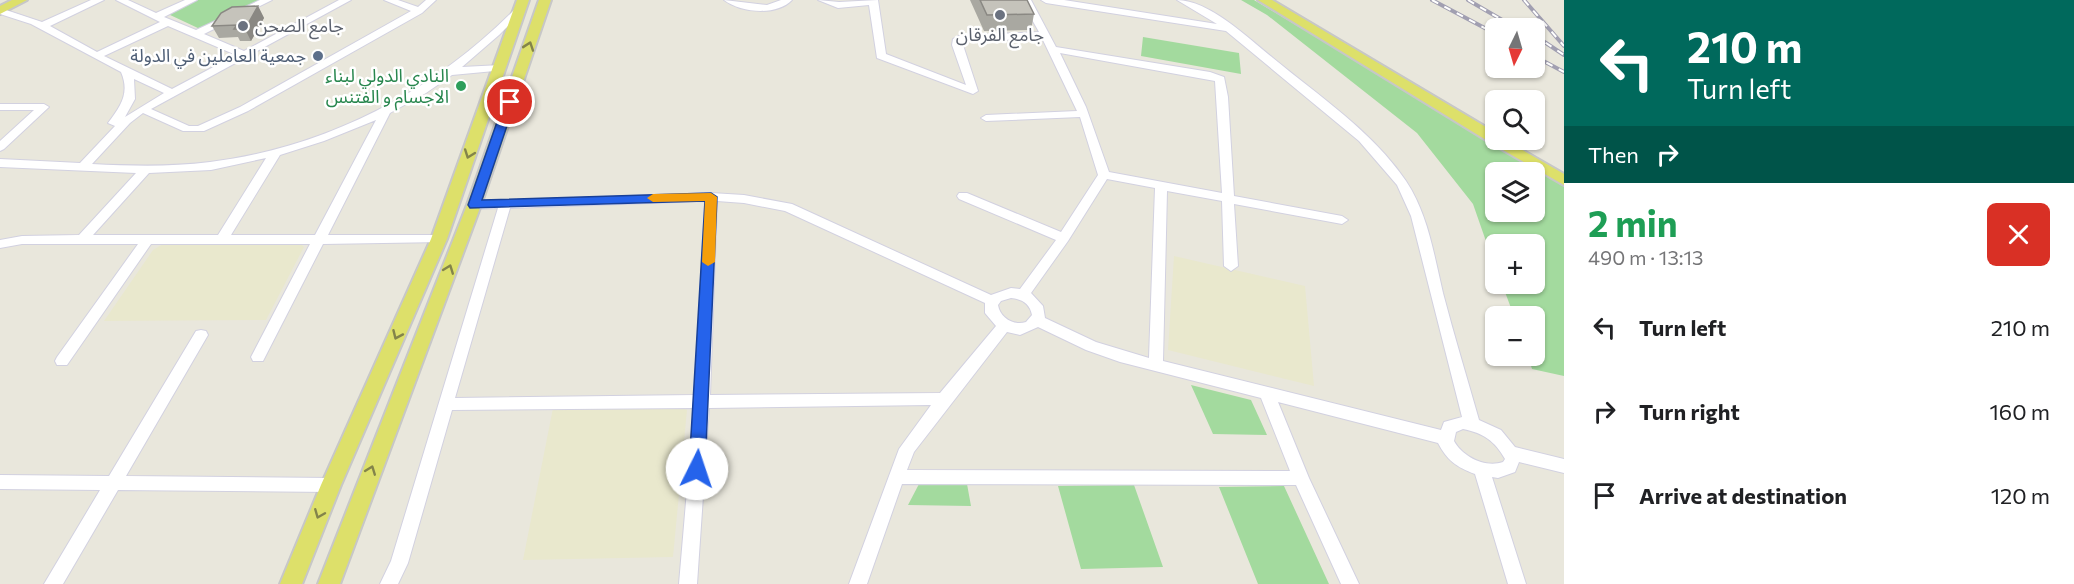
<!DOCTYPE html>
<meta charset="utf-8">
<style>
body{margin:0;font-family:Commissioner,"Noto Sans Arabic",sans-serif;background:#f6f6f6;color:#202124;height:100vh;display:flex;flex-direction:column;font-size:22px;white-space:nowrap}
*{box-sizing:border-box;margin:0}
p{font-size:20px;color:#757577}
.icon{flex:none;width:33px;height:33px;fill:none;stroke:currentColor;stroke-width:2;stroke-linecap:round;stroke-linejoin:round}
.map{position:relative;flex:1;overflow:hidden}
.sheet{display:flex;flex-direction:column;background:#fff;width:510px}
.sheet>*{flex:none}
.hud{background:#00695c;color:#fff;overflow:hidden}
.needle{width:39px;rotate:185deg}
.tools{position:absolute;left:1485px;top:18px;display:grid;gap:12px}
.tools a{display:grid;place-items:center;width:60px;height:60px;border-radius:9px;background:#fff;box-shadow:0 2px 4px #0004;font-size:30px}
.pin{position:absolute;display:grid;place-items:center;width:51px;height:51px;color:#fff;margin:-26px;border:3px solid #fff;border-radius:50%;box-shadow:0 2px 6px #0007}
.me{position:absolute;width:66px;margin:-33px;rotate:4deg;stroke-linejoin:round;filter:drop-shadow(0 0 4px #0008)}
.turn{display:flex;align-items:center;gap:21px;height:126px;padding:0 24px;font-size:27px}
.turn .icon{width:78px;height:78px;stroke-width:2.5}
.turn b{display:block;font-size:42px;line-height:51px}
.then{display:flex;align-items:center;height:57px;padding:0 24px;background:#0003;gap:12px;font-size:22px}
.round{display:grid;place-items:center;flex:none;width:63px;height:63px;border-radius:9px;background:#f6f6f6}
.summary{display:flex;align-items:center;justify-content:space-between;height:102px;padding:0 24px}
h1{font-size:36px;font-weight:700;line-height:45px;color:#1e9e55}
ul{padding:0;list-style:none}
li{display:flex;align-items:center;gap:18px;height:84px;padding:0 24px}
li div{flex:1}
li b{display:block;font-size:22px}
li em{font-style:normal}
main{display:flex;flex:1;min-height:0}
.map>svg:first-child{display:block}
.education{fill:#e9e8cd}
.green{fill:#a3da9e;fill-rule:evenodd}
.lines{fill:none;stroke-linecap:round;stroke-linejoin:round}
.minor-casing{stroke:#d2d1e0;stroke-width:2}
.major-casing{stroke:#c7c7c7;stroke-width:4}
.minor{fill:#fff;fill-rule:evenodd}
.major{fill:#dde06a;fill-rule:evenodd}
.rail-casing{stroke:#a19fb1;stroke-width:4}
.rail{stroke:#fff;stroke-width:2;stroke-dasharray:7;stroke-linecap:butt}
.wall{fill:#a9a8a1}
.shaded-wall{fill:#8a8883}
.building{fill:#c5c3bb;stroke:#8a8883;stroke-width:1.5}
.oneway{stroke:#83844a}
.route{fill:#2563eb;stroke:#184099;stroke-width:1.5}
.slow{fill:#f59e0b}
.worship-dot{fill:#6b7280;stroke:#fff;stroke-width:2}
.service-dot{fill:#5c6f8a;stroke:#fff;stroke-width:2}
.leisure-dot{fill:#2e9e5b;stroke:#fff;stroke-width:2}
.labels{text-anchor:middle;stroke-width:5;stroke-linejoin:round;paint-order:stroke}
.far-worship-label{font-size:18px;fill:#5b616d;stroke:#fff;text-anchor:start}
.far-service-label{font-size:18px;fill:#4e5e75;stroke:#fff;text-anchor:end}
.far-leisure-label{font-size:18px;fill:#27864d;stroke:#fff;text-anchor:end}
</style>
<main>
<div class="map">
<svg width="1564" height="584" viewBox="0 0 1564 584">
<rect width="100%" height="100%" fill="#e9e7dc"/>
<!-- education -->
<path class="education" d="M163,244H301L304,247L266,320L104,321L153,250Z
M1174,256L1305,286L1314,386L1168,350Z
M682,407L687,410L673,557L523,560L553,408Z"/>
<!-- green -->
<path class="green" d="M198,0H262L200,29L168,14Z
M1241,0H1254L1564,185V376L1532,369L1528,356H1534V316H1514L1502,284H1534V244H1496L1495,267L1473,204L1417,133L1267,15ZM1496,172H1534V212H1496Z
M1143,37L1239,53L1241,74L1141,56Z
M1191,385L1251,400L1267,435L1213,434Z
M919,484H967L971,506L908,505Z
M1134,485L1163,567L1081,569L1058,486Z
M1284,486L1329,584H1258L1219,487Z"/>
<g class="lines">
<defs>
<path id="minor" d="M91,0H104L50,26L97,52L160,22L116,0H128L156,13L185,0H197L164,17L196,30L260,0H272L204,34L244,51L339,0H351L151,109L189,126H198L240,107L411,11L384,0H398L418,7L426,0H436L422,13L248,111L204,131H183L143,113L130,123L92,164C132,166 171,167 210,162C329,147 435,91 518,6L526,8L499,35L462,67L501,65L505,66V70L452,75L426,93L390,113L328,235H439L443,236L445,239L443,242L323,244L263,361H253L251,357L310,244H151L67,365H57L55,361L57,357L138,244H22L0,248V240L22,236L79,235L136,173L0,167V159L80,163L115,126L108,123C121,106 130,93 121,72L31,24L0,14V8L42,22ZM168,26L236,55L172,89L104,56ZM134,79L164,93L125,117L135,99ZM376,120L315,235H231L280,155L324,141ZM266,158L218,235H93L149,173L211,170Z
M724,0L767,5L781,0H792C777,16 741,13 724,0Z
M818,0L839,2L878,0L886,54L966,85L952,45L953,39L958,36L1039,32L1021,0H1031L1056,47L1210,72L1224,77L1228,97L1234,196L1342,216L1348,220L1342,224L1234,204L1238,266L1231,271L1224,266L1222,201L1167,191L1163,361L1441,430L1444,422L1462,417L1411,216L1397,185L1359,141L1226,31L1046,3L1041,0H1064L1217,24L1177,0C1209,0 1248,38 1273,58C1319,96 1372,131 1406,181C1428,214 1434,255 1443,293C1454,335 1467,378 1479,420L1501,430L1515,447L1564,459V473L1519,462L1515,472L1498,478L1492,477L1526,584H1508L1475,474C1456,467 1447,460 1438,443L1278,402L1309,478L1359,584H1341L1296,485L902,484L867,584H849L899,449L931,405L709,408L697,584H679L694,408L452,410L408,563L398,584H380L391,561L498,208L474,209L468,205L470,202L711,193L744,195L792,204L991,295L1011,288L1020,289L1056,240L959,199L957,196L959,193H967L1061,232L1098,175L1080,117L986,121L981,118L986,115L1077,111L1042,38L962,42L978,91L973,94L877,58L869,5L838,8ZM1060,53L1215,81L1222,193L1109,172L1086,107ZM1107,179L1155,188L1149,358L1096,342L1045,318L1043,306L1031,293L1068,241ZM705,201L695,395L455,398L510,208ZM717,201L744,203L785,211L985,303V313L996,326L940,393L710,395ZM1011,298C1022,299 1030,304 1032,315L1026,322C1014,326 1000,318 998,305L1001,301ZM1038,327L1086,350L1120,362L1261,398L1290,471L907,470L914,452L1007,332L1020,335ZM1463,429C1483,433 1495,441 1505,459L1503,462C1485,468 1463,457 1454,441L1456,432Z
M0,104H44L49,107L4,149L0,151V141L34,110H0Z
M201,330L206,331L208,335L126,476L331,478L337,480L339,485L337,490L331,492L118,490L63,584H44L100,490L0,489V475L109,476L196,331Z"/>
<path id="major" d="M12,0H27L0,14V6Z
M517,0H529L447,239L341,485L302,584H280L321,485L431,239Z
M539,0H551L481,205L340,584H318L467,205Z
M1258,0H1272L1496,133V140H1505L1564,174V185L1491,143Z"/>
</defs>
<!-- minor casing -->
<use href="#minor" class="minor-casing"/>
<!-- major casing -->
<use href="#major" class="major-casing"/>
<!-- minor -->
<use href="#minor" class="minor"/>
<!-- major -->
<use href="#major" class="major"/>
<defs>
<path id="rail" d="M1432,0L1496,34
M1468,0L1516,28
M1524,0L1564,46
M1534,35L1564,55
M1534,56L1564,72"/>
</defs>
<!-- rail casing -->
<use href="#rail" class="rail-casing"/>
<!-- rail -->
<use href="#rail" class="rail"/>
</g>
<!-- wall -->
<path class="wall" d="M970,0H1027L1034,14L1031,30L984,31Z
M258,6L264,18L251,41H240L238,37L219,38L212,26Z"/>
<!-- shaded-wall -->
<path class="shaded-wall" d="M258,6L264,18L251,41L245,29Z"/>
<!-- building -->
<path class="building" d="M980,0H1027L1034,14L987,15Z
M258,6L245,29H234L237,25L212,26L221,13L232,7Z"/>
<!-- one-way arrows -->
<defs><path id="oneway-chevron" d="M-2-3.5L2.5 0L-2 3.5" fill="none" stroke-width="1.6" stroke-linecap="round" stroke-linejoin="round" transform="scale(1.5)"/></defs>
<g class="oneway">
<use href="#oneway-chevron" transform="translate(529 46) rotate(-71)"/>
<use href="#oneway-chevron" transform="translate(469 154) rotate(110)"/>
<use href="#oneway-chevron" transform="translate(449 269) rotate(-69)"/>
<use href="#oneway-chevron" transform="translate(397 335) rotate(114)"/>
<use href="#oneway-chevron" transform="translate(371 470) rotate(-69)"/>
<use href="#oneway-chevron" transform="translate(319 514) rotate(112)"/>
</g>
<!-- route -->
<path class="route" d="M510,99L515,102L482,200L711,193L717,197L705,469L703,474L697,476L691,474L689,469L705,201L470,208L468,205L504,102Z"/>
<!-- slow -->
<path class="slow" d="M711,193L717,197L715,262L708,266L702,262L705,201L653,202L647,198L653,194Z"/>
<!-- markers -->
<g class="worship-dot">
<circle cx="1000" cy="15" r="6"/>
<circle cx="243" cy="26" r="6"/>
</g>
<circle class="service-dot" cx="318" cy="56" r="6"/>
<circle class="leisure-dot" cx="461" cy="86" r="6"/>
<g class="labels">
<!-- far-worship labels -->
<g class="far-worship-label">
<text x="255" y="32">جامع الصحن</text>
<text x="1000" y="41" text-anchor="middle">جامع الفرقان</text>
</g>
<!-- far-service labels -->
<g class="far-service-label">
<text x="306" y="62">جمعية العاملين في الدولة</text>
</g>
<!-- far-leisure labels -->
<g class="far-leisure-label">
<text x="449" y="82">النادي الدولي لبناء<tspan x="449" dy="21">الاجسام و الفتنس</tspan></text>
</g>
</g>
</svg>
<div class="tools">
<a><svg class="needle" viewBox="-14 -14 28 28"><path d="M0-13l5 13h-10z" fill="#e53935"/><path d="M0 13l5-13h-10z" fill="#757577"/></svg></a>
<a><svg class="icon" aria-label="search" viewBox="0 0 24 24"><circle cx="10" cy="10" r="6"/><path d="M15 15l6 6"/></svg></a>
<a><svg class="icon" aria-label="layers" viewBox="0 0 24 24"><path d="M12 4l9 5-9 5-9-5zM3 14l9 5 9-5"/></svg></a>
<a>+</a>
<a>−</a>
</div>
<div class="pin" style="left:510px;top:102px;background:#d93025"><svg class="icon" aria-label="arrive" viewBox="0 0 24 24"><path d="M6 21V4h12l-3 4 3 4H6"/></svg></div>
<svg class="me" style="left:697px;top:469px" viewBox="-20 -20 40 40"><circle r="19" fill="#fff"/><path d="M0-13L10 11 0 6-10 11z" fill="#2563eb"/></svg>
</div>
<section class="sheet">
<div class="hud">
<div class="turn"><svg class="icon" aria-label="left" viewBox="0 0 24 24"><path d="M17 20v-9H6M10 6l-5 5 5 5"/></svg><div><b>210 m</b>Turn left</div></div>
<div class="then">Then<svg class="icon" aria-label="right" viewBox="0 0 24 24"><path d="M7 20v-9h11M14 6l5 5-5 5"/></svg></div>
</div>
<div class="summary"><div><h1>2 min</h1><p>490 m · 13:13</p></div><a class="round" style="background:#d93025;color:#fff"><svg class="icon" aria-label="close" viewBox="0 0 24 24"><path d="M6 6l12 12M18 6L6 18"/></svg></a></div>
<ul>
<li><svg class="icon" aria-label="left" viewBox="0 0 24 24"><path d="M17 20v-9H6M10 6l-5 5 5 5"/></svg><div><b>Turn left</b></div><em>210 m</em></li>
<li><svg class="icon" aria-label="right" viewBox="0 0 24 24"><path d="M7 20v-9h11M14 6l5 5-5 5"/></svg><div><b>Turn right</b></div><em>160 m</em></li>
<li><svg class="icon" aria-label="arrive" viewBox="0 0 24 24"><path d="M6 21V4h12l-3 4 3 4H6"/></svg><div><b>Arrive at destination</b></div><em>120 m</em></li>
</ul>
</section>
</main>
